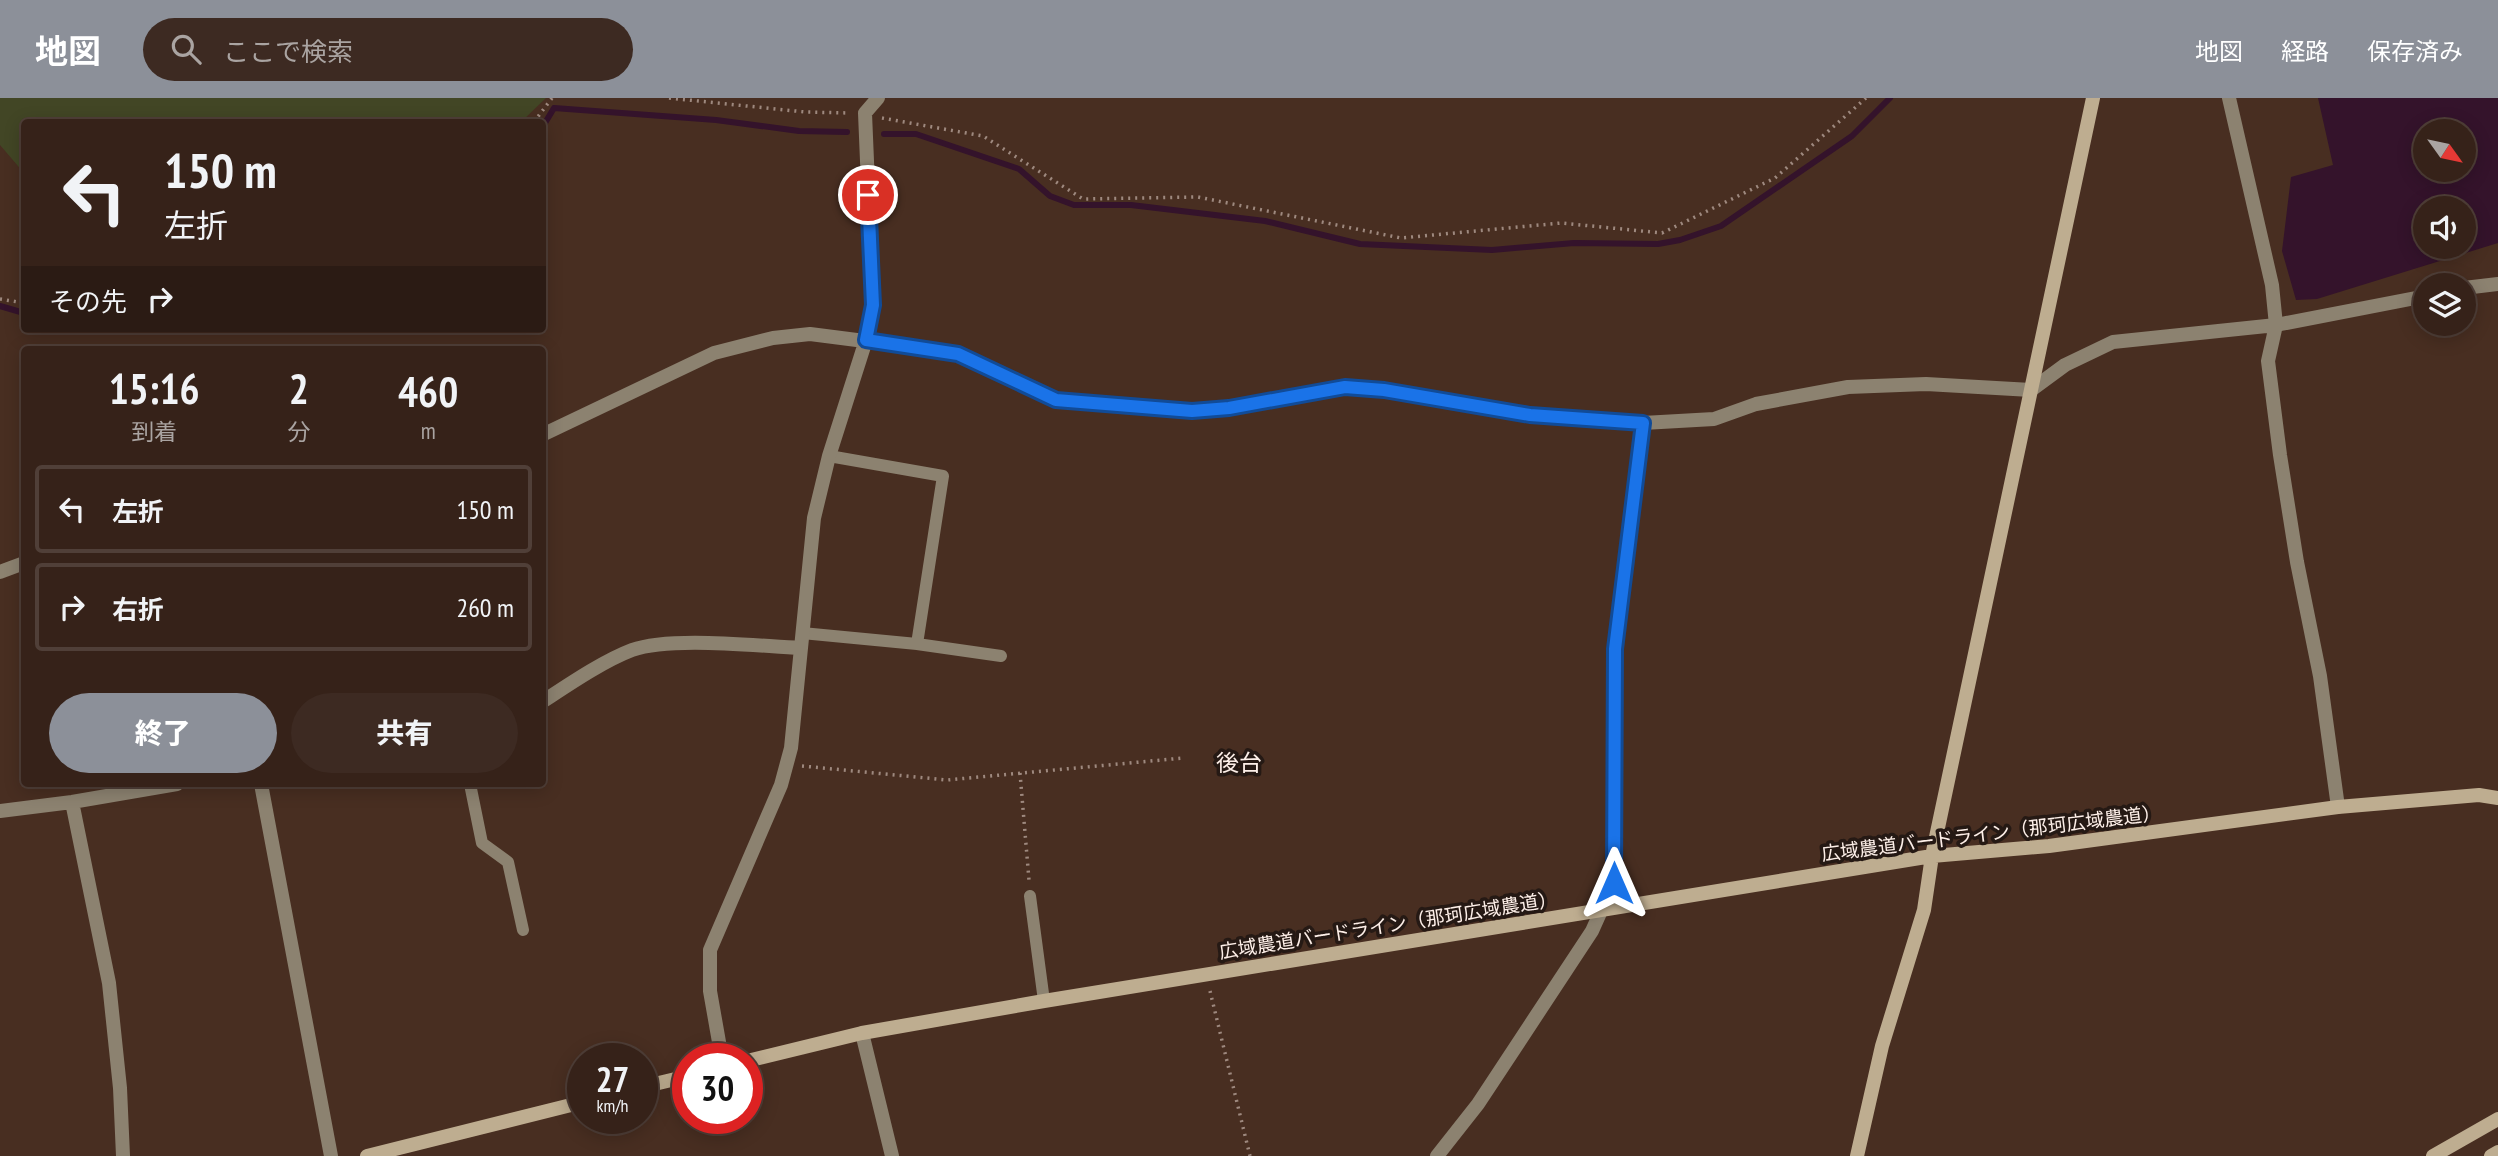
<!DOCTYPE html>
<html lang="ja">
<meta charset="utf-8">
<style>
body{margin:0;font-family:"PT Sans Narrow","Noto Sans JP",sans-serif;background:#3d2a22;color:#f1f3f6;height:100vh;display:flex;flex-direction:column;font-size:26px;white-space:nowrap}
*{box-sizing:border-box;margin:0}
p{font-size:23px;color:#aaa4a2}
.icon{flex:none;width:38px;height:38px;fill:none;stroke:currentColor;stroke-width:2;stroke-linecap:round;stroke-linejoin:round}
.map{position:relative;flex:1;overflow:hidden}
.details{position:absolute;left:21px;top:248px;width:525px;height:441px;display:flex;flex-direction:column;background:#362219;border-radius:7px;box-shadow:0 4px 18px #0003,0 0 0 2px #503f38}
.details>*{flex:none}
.guide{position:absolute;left:21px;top:21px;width:525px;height:214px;border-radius:7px;box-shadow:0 4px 18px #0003,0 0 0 2px #503f38;background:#362219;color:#f1f3f6;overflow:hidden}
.needle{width:46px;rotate:123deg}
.fabs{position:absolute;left:2413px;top:21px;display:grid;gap:14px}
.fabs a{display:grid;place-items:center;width:63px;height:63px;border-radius:50%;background:#362219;box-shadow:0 4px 18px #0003,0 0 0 2px #503f38;font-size:35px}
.speed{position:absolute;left:567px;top:945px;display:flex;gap:14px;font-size:35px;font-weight:700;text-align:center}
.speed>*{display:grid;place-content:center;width:91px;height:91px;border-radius:50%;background:#362219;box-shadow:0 4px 18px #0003,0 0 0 2px #503f38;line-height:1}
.speed small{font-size:18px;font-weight:400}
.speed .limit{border:10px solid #d22;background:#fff;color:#111}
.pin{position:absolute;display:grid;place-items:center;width:60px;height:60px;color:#fff;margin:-30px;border:4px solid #fff;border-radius:50%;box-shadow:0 2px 7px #0007}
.me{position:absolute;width:77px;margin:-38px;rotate:0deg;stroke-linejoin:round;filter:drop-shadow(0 0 5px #0008)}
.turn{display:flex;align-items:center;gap:24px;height:147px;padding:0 28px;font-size:32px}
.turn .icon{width:91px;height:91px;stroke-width:2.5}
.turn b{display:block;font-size:49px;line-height:60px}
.then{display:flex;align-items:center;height:66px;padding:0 28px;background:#0003;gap:14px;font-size:26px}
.eta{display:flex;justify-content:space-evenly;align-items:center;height:119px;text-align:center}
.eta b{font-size:42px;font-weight:800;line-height:49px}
.button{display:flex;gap:14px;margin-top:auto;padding:14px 28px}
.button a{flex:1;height:80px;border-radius:42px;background:#8c9099;color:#fff;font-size:28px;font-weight:800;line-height:80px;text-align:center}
.button a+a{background:#3d2a22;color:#f1f3f6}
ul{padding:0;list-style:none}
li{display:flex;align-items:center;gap:21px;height:88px;margin:0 14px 10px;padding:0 14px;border:4px solid #503f38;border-radius:7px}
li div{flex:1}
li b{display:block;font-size:26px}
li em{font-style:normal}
header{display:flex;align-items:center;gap:42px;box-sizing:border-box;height:98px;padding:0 35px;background:#8c9099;color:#fff}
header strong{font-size:33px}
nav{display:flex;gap:38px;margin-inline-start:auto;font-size:24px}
.search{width:490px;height:63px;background:#3d2a22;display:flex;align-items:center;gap:18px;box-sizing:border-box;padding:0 24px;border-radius:38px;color:#aaa4a2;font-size:26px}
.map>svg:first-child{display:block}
.green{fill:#424625}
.water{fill:#34132b;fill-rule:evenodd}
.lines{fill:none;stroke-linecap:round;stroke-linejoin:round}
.stream{stroke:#34132b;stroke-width:6}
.path{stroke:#9e897f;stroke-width:3.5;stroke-dasharray:2 5;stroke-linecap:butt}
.lane{stroke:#8c8270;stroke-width:12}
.street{stroke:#8c8270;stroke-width:14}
.secondary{stroke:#bead90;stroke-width:14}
.route-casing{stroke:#114b97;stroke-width:18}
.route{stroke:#1a73e8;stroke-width:12}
.labels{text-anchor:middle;stroke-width:7;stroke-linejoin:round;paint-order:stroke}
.street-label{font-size:19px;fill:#fdefe8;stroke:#251914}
.quarter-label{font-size:23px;fill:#fdefe8;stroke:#251914}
</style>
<header>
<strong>地図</strong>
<div class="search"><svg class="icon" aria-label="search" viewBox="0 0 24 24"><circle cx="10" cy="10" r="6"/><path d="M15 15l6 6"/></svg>ここで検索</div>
<nav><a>地図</a><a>経路</a><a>保存済み</a></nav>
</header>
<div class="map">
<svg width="2498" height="1058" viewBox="0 0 2498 1058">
<rect width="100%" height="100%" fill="#482e21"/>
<!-- green -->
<path class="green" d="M0,0H546L521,24H24V75L0,47Z"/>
<!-- water -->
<path class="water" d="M2318,0H2498V145L2317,201L2296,202L2282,153L2291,79L2333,67ZM2426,33H2464V72H2426ZM2426,110H2464V149H2426Z"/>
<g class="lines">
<!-- stream -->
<path class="stream" d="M542,30L554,10L716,22L799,33L847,34
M884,36H916L1019,71L1050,98L1074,107H1131L1265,123L1360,146L1492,152L1574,145L1658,146L1680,142L1721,128L1852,38L1890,0
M0,208L24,215"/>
<!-- path -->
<path class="path" d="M669,0L805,14L849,15
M882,20L983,38L1083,101L1198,99L1401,140L1561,125L1662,135L1775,80L1866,0
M534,24L552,0
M0,201L24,205
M802,668L947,682L1183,660
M1020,675L1029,782
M1210,893L1250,1058"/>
<!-- lane -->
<path class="lane" d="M829,358L943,378L917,546
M802,535L917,546L1001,558
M470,686L482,745L508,764L523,832
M1030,798L1044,903"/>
<!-- street -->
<path class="street" d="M2229,0L2272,187L2276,227L2268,263L2280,357L2297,464L2320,578L2338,709
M2464,190L2498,186
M542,337L714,255L773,240L810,236L958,255L1056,302L1192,313L1229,310L1345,289L1384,292L1530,317L1643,325L1714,321L1756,306L1848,289L1926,286L2031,292L2065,267L2113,244L2276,227L2426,198
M0,474L24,465
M542,604C568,587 603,563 632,552C671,538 756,548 800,550
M261,686L331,1058
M72,704L109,885L120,990L123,1058
M0,713L72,704L177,686
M862,935L892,1058
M722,961L710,893V852L781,687L791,650L814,420L829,358L866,242L873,207L865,15L878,0
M1437,1058L1478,1006L1592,833L1614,784L1615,551L1643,325"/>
<!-- secondary -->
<path class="secondary" d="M747,963L862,935L1044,903L1932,758L2049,748L2338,709L2479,697L2498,700
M642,989L688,978
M367,1058L583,1004
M1857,1058L1882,948L1924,812L1932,758L2093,0
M2433,1058L2498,1021
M2491,1058L2498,1054"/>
</g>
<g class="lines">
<defs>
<path id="route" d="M868,97L873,207L866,242L958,256L1056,302L1192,313L1229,310L1345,289L1384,292L1530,317L1643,325L1615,551L1614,785"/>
</defs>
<!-- route casing -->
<use href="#route" class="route-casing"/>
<!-- route -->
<use href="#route" class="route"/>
</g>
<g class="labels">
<!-- street labels -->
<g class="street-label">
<text transform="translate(1991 735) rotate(-7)" y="7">広域農道バードライン（那珂広域農道）</text>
<text transform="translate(1388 827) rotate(-9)" y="7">広域農道バードライン（那珂広域農道）</text>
</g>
<!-- quarter labels -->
<g class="quarter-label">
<text x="1239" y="673">後台</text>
</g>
</g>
</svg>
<div class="fabs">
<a><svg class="needle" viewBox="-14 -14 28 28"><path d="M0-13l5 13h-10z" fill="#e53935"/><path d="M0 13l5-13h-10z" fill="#aaa4a2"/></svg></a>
<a><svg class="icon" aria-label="sound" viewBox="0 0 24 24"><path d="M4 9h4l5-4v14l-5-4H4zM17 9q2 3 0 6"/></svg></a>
<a><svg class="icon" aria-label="layers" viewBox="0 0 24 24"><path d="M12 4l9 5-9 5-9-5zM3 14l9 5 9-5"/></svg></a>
</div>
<div class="speed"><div>27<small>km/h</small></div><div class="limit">30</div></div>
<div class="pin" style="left:868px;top:97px;background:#d93025"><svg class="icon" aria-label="arrive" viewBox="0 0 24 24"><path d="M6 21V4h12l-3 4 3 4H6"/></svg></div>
<svg class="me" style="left:1614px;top:785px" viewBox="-20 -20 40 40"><path d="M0-17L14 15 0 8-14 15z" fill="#1a73e8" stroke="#fff" stroke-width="4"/></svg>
<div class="guide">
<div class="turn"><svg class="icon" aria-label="left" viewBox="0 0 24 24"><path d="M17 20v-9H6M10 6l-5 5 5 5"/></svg><div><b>150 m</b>左折</div></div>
<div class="then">その先<svg class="icon" aria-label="right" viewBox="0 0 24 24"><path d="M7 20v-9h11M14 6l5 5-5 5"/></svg></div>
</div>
<section class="details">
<div class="eta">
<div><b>15:16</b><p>到着</p></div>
<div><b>2</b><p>分</p></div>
<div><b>460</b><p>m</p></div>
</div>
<ul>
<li><svg class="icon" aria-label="left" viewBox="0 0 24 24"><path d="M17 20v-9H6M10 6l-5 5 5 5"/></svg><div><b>左折</b></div><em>150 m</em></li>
<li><svg class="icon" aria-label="right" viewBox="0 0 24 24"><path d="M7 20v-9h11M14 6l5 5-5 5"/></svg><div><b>右折</b></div><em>260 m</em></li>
</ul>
<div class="button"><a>終了</a><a>共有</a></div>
</section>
</div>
